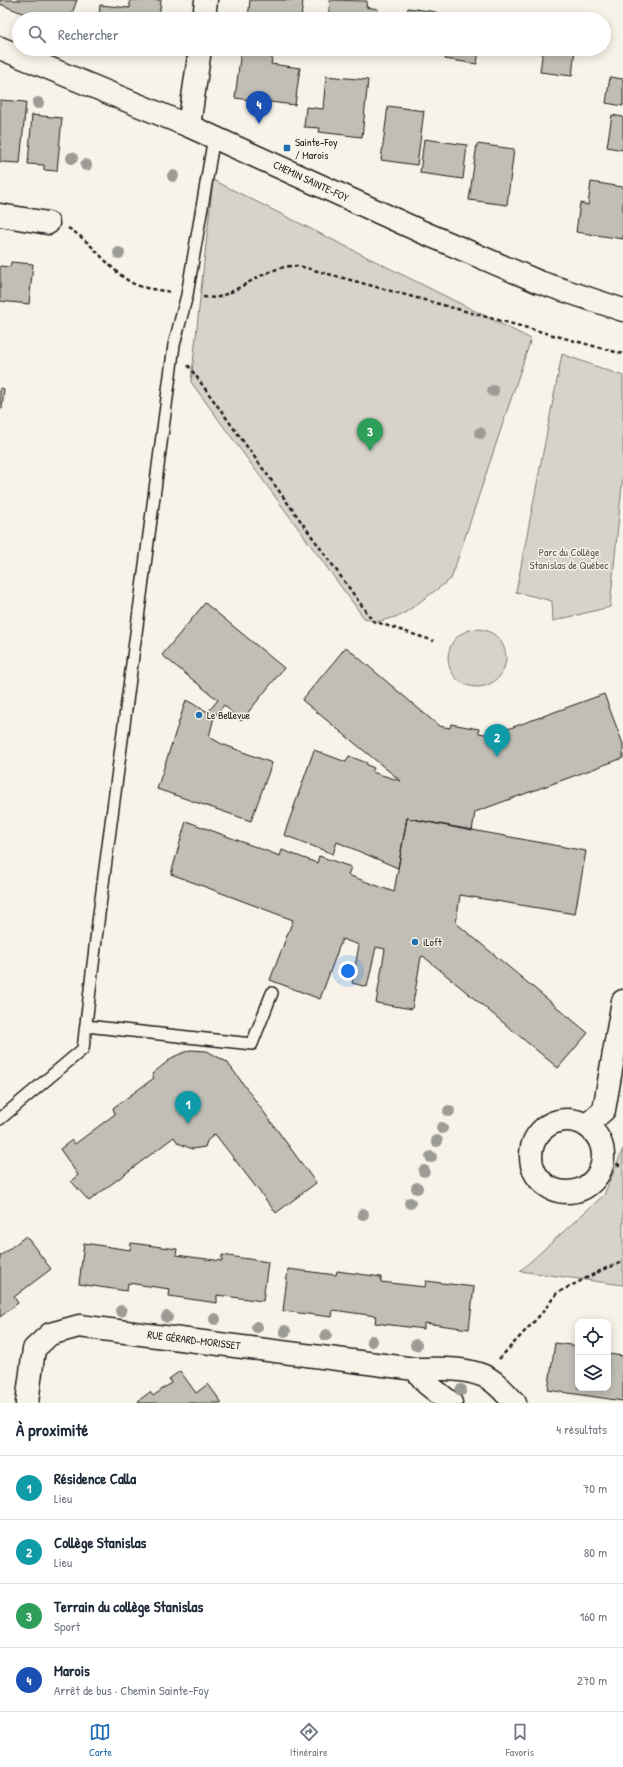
<!DOCTYPE html>
<html lang="fr">
<head>
<meta charset="utf-8">
<style>
	body { margin:0; font-family:"Patrick Hand",sans-serif; background:#f2f2f3; color:#1f2937 }
	.controls { position:absolute; right:12px; bottom:12px; display:grid; overflow:hidden; border-radius:8px; box-shadow:0 2px 10px #0003 }
	.controls button { width:36px; height:36px; display:grid; place-items:center; padding:0; border:0; border-bottom:1px solid #e0e1e3; background:#fff; color:#1f2937; font:20px sans-serif }
	.you { position:absolute; left:348px; top:971px; width:14px; height:14px; margin:-10px; border:3px solid #fff; border-radius:50%; background:#1a73e8; box-shadow:0 0 0 6px #1a73e833 }
	.badge { display:grid; place-items:center; width:26px; height:26px; border-radius:50%; background:#1f6fb2; color:#fff; font-size:13px; font-weight:700 }
	.pin { position:absolute; translate:-50% -33px; filter:drop-shadow(0 1px 2px #0008) }
	.pin::after { content:''; position:absolute; top:21px; width:14px; height:12px; background:inherit; clip-path:polygon(0 0,100% 0,50% 100%) }
	.list { margin:0; padding:0; list-style:none }
	h2 { display:flex; justify-content:space-between; align-items:center; height:52px; margin:0; padding:0 16px; font-size:17px }
	h2 small { font-size:13px; font-weight:400; color:#747a83 }
	.list li { display:grid; grid-template-columns:26px 1fr auto; gap:12px; align-items:center; box-sizing:border-box; height:64px; padding:0 16px; border-top:1px solid #e0e1e3 }
	.list b { display:block; font-size:15px; white-space:nowrap }
	.list p { margin:0; font-size:13px; white-space:nowrap; color:#747a83 }
	.list em { font-size:13px; font-style:normal; color:#747a83 }
	.icon { flex:none; width:22px; height:22px; fill:none; stroke:currentColor; stroke-width:2; stroke-linecap:round; stroke-linejoin:round }
	.map { position:relative; flex:none; width:623px; height:1403px; overflow:hidden }
	.search { position:absolute; background:#fff; box-shadow:0 2px 10px #0003; left:12px; right:12px; top:12px; height:44px; display:flex; align-items:center; gap:10px; box-sizing:border-box; padding:0 14px; border-radius:22px; color:#747a83; font-size:15px }
	.sheet { height:308px; background:#fff }
	nav { display:flex; justify-content:space-around; align-items:center; box-sizing:border-box; height:56px; border-top:1px solid #e0e1e3; background:#fff; font-size:11px; color:#747a83 }
	nav a { display:grid; justify-items:center; gap:2px }
	nav .on { color:#1f6fb2 }
	.map>svg:first-child { display:block }
	.green { fill:#d7d3cb; stroke:#7a7874 }
	.building { fill:#c0beb5; stroke:#1c1c1c }
	.lines { fill:none; stroke-linecap:round; stroke-linejoin:round }
	.service-casing { stroke:#1c1c1c; stroke-width:14 }
	.minor-casing { stroke:#1c1c1c; stroke-width:25 }
	.secondary-casing { stroke:#1c1c1c; stroke-width:25 }
	.path { stroke:#1c1c1c; stroke-width:2.5; stroke-dasharray:4 3; stroke-linecap:butt }
	.service { stroke:#f7f3e8; stroke-width:11 }
	.minor { stroke:#f7f3e8; stroke-width:22 }
	.secondary { stroke:#f7f3e8; stroke-width:22 }
	.tree { fill:#9d9b95 }
	.poi-dot { fill:#1f6fb2; stroke:#f7f3e8; stroke-width:1.5 }
	.labels { text-anchor:middle; stroke-width:3; stroke-linejoin:round; paint-order:stroke }
	.poi-label { font-size:11px; fill:#1c1c1c; stroke:#f7f3e8; text-anchor:start }
	.street-label { font-size:11px; fill:#1c1c1c; stroke:#f7f3e8 }
	.park-label { font-size:11px; fill:#545351; stroke:#f7f3e8 }
</style>
</head>
<body>
<div class="map">
<svg width="623" height="1403" viewBox="0 0 623 1403">
	<rect width="100%" height="100%" fill="#f7f3e8"/>
	<filter id="ink" filterUnits="userSpaceOnUse"><feTurbulence type="fractalNoise" baseFrequency=".025" numOctaves="2"/><feDisplacementMap in="SourceGraphic" scale="8" xChannelSelector="R" yChannelSelector="G"/><feConvolveMatrix kernelMatrix="1 2 1 2 8 2 1 2 1" color-interpolation-filters="sRGB"/></filter>
	<g filter="url(#ink)">
		<path class="green" d="M213,180l318,159 -80,240 -49,36 -25,7 -13,-4 -173,-236z
			M562,354l61,22v99l-13,132 -57,14 -1,-20 -36,-9z
			M448 658a29 29 0 1 1 58 0a29 29 0 1 1-58 0Z
			M623,1149v136l-103,-14 84,-76z"/>
		<path class="building" d="M0,0h77l-7,19h-33l-37,-15z
			M130,0h31l-2,19h-60l1,-14 30,3z
			M250,0h53l-2,19h-53z
			M330,0l37,1 -1,6 12,2 -1,10h-49z
			M408,8l28,4 -1,7h-29z
			M452,14l31,4v1h-32z
			M447,49h32l-2,15 -32,-5z
			M513,49h16v2z
			M543,49h32l-3,27 -32,-4z
			M241,50l32,4 -2,10 29,4 -5,37 -60,-7z
			M326,76l42,4 -6,57 -43,-5 1,-4 -16,-1 2,-20 17,2z
			M610,77l13,2v27l-17,-3z
			M0,100l26,2 -6,61 -20,-1z
			M388,106l36,5 -7,54 -36,-5z
			M32,115l30,3 -5,53 -13,-1v-5l-16,-1z
			M612,115l11,2v33l-16,-3z
			M424,139l43,6 -4,34 -43,-6z
			M477,144l37,5 -7,56 -38,-5z
			M591,182l32,5v52l-47,-7 4,-29 8,2z
			M11,262l22,2 -4,40 -29,-3v-35l10,1z
			M0,388l4,1 -2,20 -2,-1z
			M205,603l79,65 -43,53 -17,-16 -10,12 -5,20 13,7 50,19 -21,58 -94,-32 29,-89 22,12 10,-12 -56,-45z
			M346,647l93,79 11,2 1,-4 28,5v4l12,2 113,-41 19,50v14l-148,54 -3,19 -65,-13 -9,50 -61,-26 -4,12 -49,-19 30,-85 32,12 3,-6 18,7v2l7,3 -2,4 29,9 -99,-81z
			M407,818l179,33 -11,63 -115,-19 -4,28 132,110 -30,35 -135,-112 -2,1 -9,52 -36,-6 9,-54 -9,-2 -9,40 -15,-4 7,-38 -17,-6 -22,60 -50,-19 23,-60 -122,-46 15,-53 94,35 2,-6 35,13 2,-7 32,11 -3,8 46,17z
			M190,1050l17,1 20,11 89,121 -40,30 -61,-79 -8,7 -2,6 -13,2 -14,-6 -4,-6 -85,64 -18,-20 7,-6 -18,-26 12,-9 3,4 40,-30 -2,-6 41,-30 -2,-4 21,-17z
			M26,1236l25,33 -37,28 4,6 -18,14v-61z
			M84,1243l46,7 1,-7 46,6 -1,6 46,6v-6l46,7 -5,39 -46,-6v8l-48,-7 1,-7 -42,-6 -1,8 -48,-7z
			M288,1269l48,6 1,-4 44,6v5l44,5 1,-6 48,6 -5,42 -45,-6v6l-49,-6 1,-7 -43,-6 -1,7 -49,-6z
			M555,1343l23,3v42h30v-34l15,2v45l-75,-11z
			M180,1371l16,22 12,-9 14,19h-82l-2,-2 12,-9 3,4 18,-13 -2,-4z"/>
		<g class="lines">
			<defs>
				<path id="service" d="M86,1026l166,18 20,-51
					M0,1119l83,-70 16,-135 75,-569 13,-50 27,-158"/>
				<path id="minor" d="M204,19l2,-19
					M189,126l11,-77
					M0,215l48,8
					M531 1156a36 36 0 1 1 72 0a36 36 0 1 1-72 0Z
					M587,1125l17,-15 19,-109
					M415,1369l12,15 24,19
					M27,1403l7,-54 16,-15 29,-8 336,43c22,0 48,-2 69,7 12,5 22,18 31,27"/>
				<path id="secondary" d="M0,48l189,78 231,105 119,51 84,28"/>
			</defs>
			<use href="#service" class="service-casing"/>
			<use href="#minor" class="minor-casing"/>
			<use href="#secondary" class="secondary-casing"/>
			<path class="path" d="M68,228c25,14 40,41 64,55 12,6 27,7 40,9
				M203,297l13,1 5,-2c25,-9 50,-32 78,-30l324,88
				M188,365l185,256 61,20
				M604,1157l19,10
				M499,1359l43,-46 15,-20 47,-24 19,-7"/>
			<use href="#service" class="service"/>
			<use href="#minor" class="minor"/>
			<use href="#secondary" class="secondary"/>
		</g>
		<g class="tree">
			<circle cx="38" cy="103" r="6"/>
			<circle cx="72" cy="158" r="6"/>
			<circle cx="86" cy="165" r="6"/>
			<circle cx="173" cy="176" r="6"/>
			<circle cx="119" cy="253" r="6"/>
			<circle cx="493" cy="391" r="6"/>
			<circle cx="480" cy="433" r="6"/>
			<circle cx="449" cy="1111" r="6"/>
			<circle cx="442" cy="1128" r="6"/>
			<circle cx="437" cy="1141" r="6"/>
			<circle cx="431" cy="1157" r="6"/>
			<circle cx="424" cy="1171" r="6"/>
			<circle cx="417" cy="1188" r="6"/>
			<circle cx="410" cy="1203" r="6"/>
			<circle cx="363" cy="1214" r="6"/>
			<circle cx="121" cy="1311" r="6"/>
			<circle cx="167" cy="1317" r="6"/>
			<circle cx="215" cy="1319" r="6"/>
			<circle cx="257" cy="1327" r="6"/>
			<circle cx="285" cy="1331" r="6"/>
			<circle cx="326" cy="1335" r="6"/>
			<circle cx="372" cy="1341" r="6"/>
			<circle cx="416" cy="1345" r="6"/>
			<circle cx="461" cy="1390" r="6"/>
		</g>
	</g>
	<g class="poi-dot">
		<rect x="283" y="144" width="8" height="8" rx="2"/>
		<circle cx="199" cy="715" r="4"/>
		<circle cx="415" cy="942" r="4"/>
	</g>
	<g class="labels">
		<g class="poi-label">
			<text x="295" y="146">Sainte-Foy<tspan x="295" dy="13">/ Marois</tspan></text>
			<text x="207" y="719">Le Bellevue</text>
			<text x="423" y="946">iLoft</text>
		</g>
		<g class="street-label">
			<text transform="translate(311 181) rotate(25)" y="4">CHEMIN SAINTE-FOY</text>
			<text transform="translate(194 1340) rotate(7)" y="4">RUE GÉRARD-MORISSET</text>
		</g>
		<g class="park-label">
			<text x="569" y="556">Parc du Collège<tspan x="569" dy="13">Stanislas de Québec</tspan></text>
		</g>
	</g>
</svg>
<div class="controls">
<button><svg class="icon" aria-label="locate" viewBox="0 0 24 24"><circle cx="12" cy="12" r="6"/><path d="M12 2v4M12 18v4M2 12h4M18 12h4"/></svg></button>
<button><svg class="icon" aria-label="layers" viewBox="0 0 24 24"><path d="M12 4l9 5-9 5-9-5zM3 14l9 5 9-5"/></svg></button>
</div>
<div class="you"></div>
<div class="pin badge" style="left:188px;top:1124px;background:#0f9aa8">1</div>
<div class="pin badge" style="left:497px;top:757px;background:#0f9aa8">2</div>
<div class="pin badge" style="left:370px;top:451px;background:#2e9e5b">3</div>
<div class="pin badge" style="left:259px;top:124px;background:#1a4fb4">4</div>
<div class="search"><svg class="icon" aria-label="search" viewBox="0 0 24 24"><circle cx="10" cy="10" r="6"/><path d="M15 15l6 6"/></svg>Rechercher</div>
</div>
<section class="sheet">
<h2>À proximité<small>4 résultats</small></h2>
<ul class="list">
<li><span class="badge" style="background:#0f9aa8">1</span><div><b>Résidence Calla</b><p>Lieu</p></div><em>70 m</em></li>
<li><span class="badge" style="background:#0f9aa8">2</span><div><b>Collège Stanislas</b><p>Lieu</p></div><em>80 m</em></li>
<li><span class="badge" style="background:#2e9e5b">3</span><div><b>Terrain du collège Stanislas</b><p>Sport</p></div><em>160 m</em></li>
<li><span class="badge" style="background:#1a4fb4">4</span><div><b>Marois</b><p>Arrêt de bus · Chemin Sainte-Foy</p></div><em>270 m</em></li>
</ul>
</section>
<nav>
<a class="on"><svg class="icon" aria-label="map" viewBox="0 0 24 24"><path d="M3 6l6-2 6 2 6-2v14l-6 2-6-2-6 2zM9 4v14M15 6v14"/></svg>Carte</a>
<a><svg class="icon" aria-label="directions" viewBox="0 0 24 24"><path d="M12 3l9 9-9 9-9-9zM9 14v-3h6M13 9l2 2-2 2"/></svg>Itinéraire</a>
<a><svg class="icon" aria-label="saved" viewBox="0 0 24 24"><path d="M7 4h10v16l-5-4-5 4z"/></svg>Favoris</a>
</nav>
</body>
</html>
